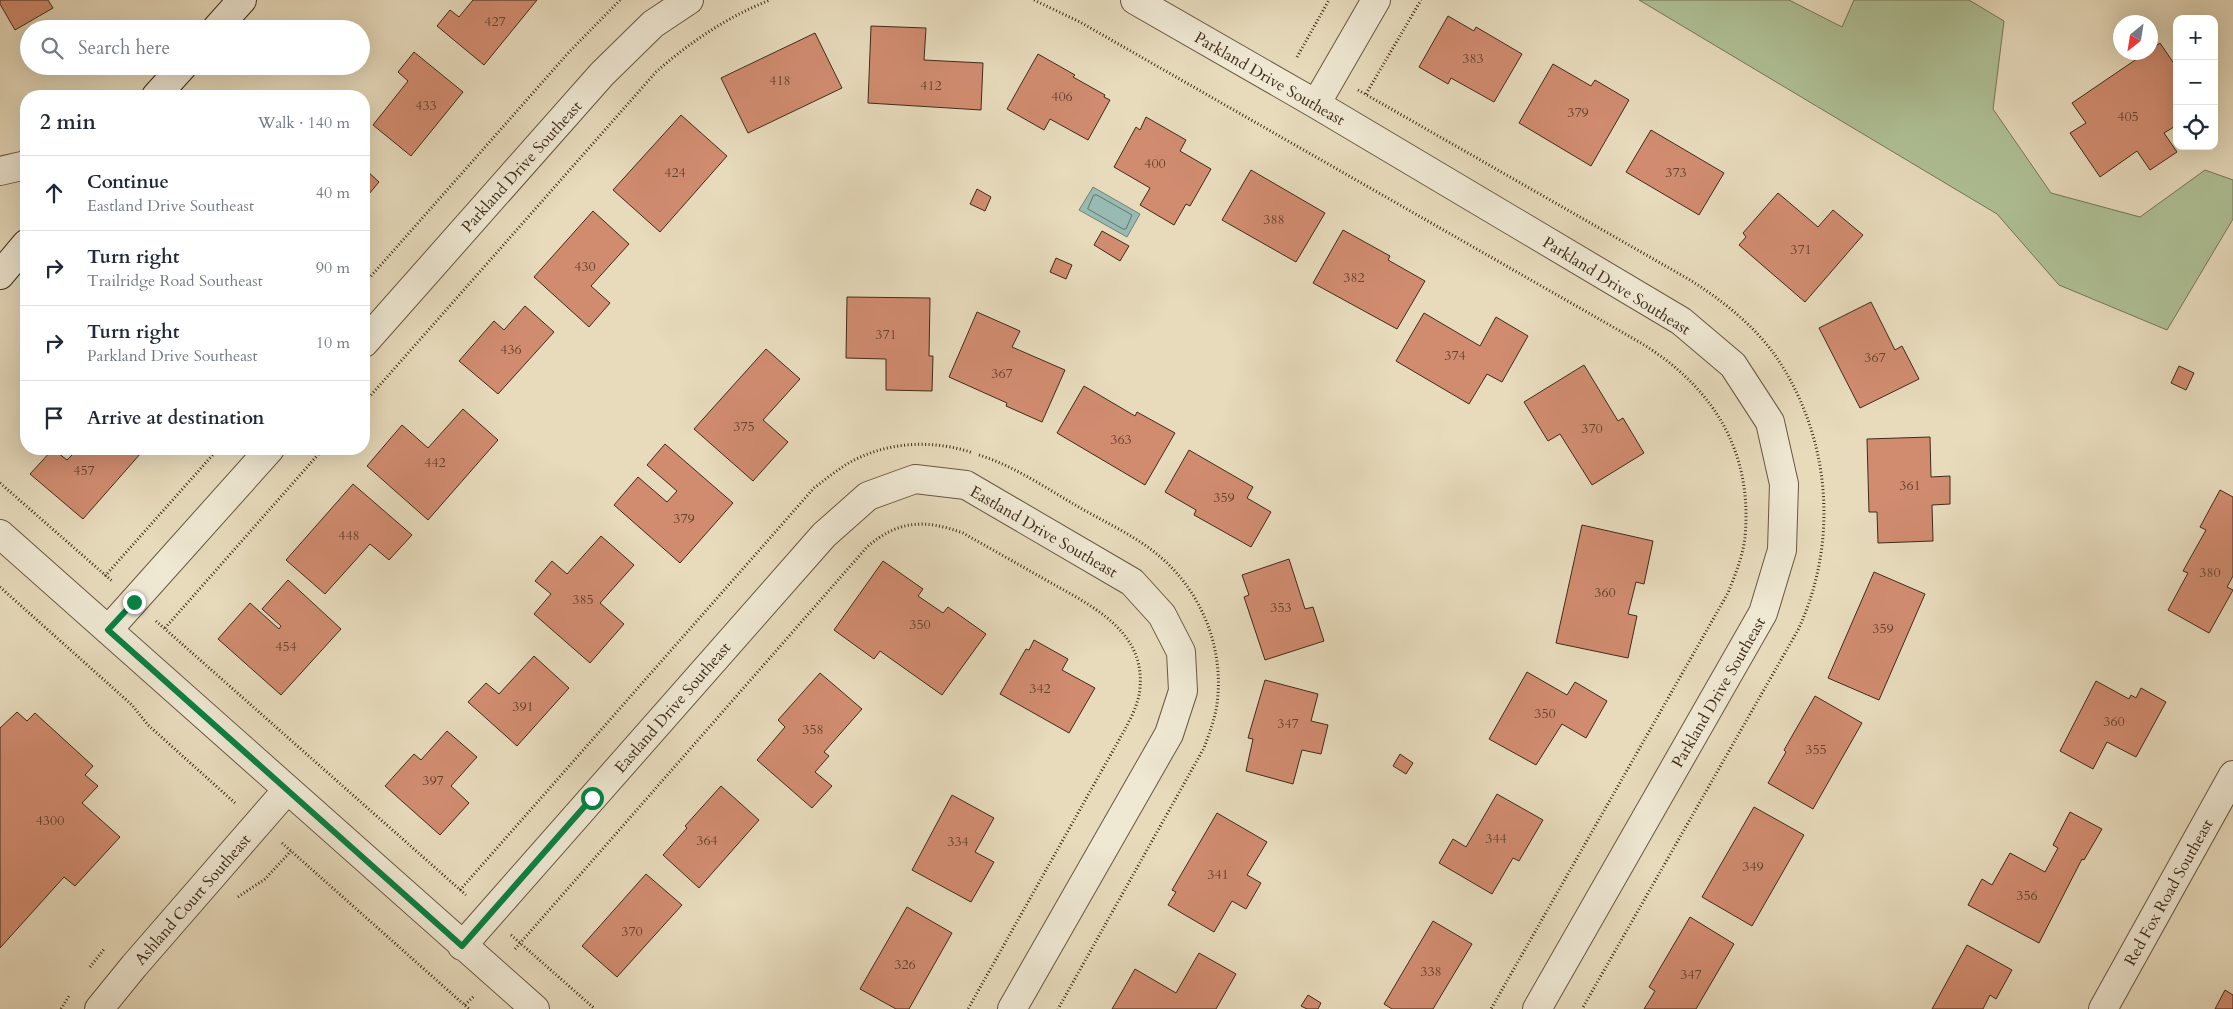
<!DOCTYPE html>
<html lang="en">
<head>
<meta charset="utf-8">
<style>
	body { margin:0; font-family:Cardo,serif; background:#f6f6f7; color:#1f2937 }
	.controls { position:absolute; right:15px; top:15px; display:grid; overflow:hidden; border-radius:10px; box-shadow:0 5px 20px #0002 }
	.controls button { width:45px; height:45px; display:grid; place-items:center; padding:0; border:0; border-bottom:1px solid #e0e1e3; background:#fff; color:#1f2937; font:25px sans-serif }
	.compass { position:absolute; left:2113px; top:15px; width:45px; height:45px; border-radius:50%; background:#fff; box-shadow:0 5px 20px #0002; rotate:210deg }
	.stop { position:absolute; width:15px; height:15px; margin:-11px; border:4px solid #0b8043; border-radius:50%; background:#fff }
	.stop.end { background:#0b8043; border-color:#fff; box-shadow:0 1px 5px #0008 }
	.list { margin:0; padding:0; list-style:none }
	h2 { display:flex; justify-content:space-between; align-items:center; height:65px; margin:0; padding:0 20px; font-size:21px }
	h2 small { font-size:16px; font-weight:400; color:#747a83 }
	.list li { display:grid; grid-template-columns:32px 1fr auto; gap:15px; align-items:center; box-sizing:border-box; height:75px; padding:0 20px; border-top:1px solid #e0e1e3 }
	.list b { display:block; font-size:19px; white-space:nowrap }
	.list p { margin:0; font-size:16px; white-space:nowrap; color:#747a83 }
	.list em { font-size:16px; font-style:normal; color:#747a83 }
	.icon { flex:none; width:28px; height:28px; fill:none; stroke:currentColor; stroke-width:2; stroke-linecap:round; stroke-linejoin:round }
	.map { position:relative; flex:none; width:2233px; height:1009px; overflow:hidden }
	.search { position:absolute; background:#fff; box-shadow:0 5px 20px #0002; left:20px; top:20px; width:350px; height:55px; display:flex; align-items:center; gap:12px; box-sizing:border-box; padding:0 18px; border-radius:28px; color:#747a83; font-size:19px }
	.panel { position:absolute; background:#fff; box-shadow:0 5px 20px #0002; left:20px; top:90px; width:350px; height:365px; border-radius:20px }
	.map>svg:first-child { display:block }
	.green { fill:#afc196; stroke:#777657 }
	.water { fill:#97bbb3; stroke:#748175 }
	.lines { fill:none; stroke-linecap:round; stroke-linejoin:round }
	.shore { stroke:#6b7366; stroke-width:1 }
	.building { fill:#d18c70; stroke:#3f2b18 }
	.street-casing { stroke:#695741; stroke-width:30 }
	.secondary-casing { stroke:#3f2b18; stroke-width:30 }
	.path { stroke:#3f2b18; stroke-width:3; stroke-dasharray:1 2.5; stroke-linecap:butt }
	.street { stroke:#efe8d3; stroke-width:28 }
	.secondary { stroke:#efe8d3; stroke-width:28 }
	.route { stroke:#0b8043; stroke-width:6 }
	.labels { text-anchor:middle; stroke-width:4; stroke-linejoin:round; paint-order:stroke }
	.number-label { font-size:14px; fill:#64432e }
	.street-label { font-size:16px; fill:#3f2b18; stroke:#efe8d3 }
</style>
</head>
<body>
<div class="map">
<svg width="2233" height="1009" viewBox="0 0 2233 1009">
	<rect width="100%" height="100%" fill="#e7dbbc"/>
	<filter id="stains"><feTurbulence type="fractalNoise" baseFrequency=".004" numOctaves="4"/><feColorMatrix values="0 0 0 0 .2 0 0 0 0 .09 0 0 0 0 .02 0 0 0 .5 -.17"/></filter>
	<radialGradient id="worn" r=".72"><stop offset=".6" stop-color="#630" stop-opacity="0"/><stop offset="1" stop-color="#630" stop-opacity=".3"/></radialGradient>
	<path class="green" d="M1639,0h150l53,27 12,-27h115l35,21 -11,88 58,84 89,24 65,-47 28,10v39l-66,111 -108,-45 -62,-71z"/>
	<path class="water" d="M1093,187l47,27 -13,23 -48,-27z"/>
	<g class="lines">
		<path class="shore" d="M1094,195h3l35,20 -6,14h-3l-35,-20z"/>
	</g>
	<path class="building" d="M0,0h48l5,8 -38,22 -15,-26z
		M473,0h64l-53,65 -47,-39 13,-16 9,7z
		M1448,16l26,15 2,-4 46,27 -28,48 -43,-24 -3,6 -29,-17z
		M871,26l55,2 -2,32 59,3 -2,47 -113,-7z
		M815,33l27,55 -94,45 -27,-55z
		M2160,43l17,25v31l-4,3 4,5v18l-13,8 13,19 -27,18 -13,-19 -37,26 -30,-44 16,-10 -14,-20 75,-51h3v-2z
		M414,52l49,40 -52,64 -38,-31 35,-44 -10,-9z
		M1038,54l37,21 -2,2 32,18 -1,2 6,3 -22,40 -38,-21 -6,11 -37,-21z
		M1553,64l38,22 4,-6 34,20 -38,66 -72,-43z
		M681,115l46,41 -67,76 -47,-42z
		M1146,117l40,23 -6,11 31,18 -21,37 -4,-2 -12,21 -34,-20 10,-17 -36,-21 22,-40 4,3z
		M1651,130l73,43 -25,42 -73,-43z
		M364,168l15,14 -15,18z
		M1251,170l74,43 -29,49 -74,-42z
		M977,189l14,8 -6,14 -15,-7z
		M1778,193l40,34 15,-17 30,25 -58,67 -66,-57 7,-8 -3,-4z
		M593,211l36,33 -38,42 19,17 -21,24 -55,-50z
		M1343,230l47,26 -2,4 37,21 -28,48 -84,-46z
		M1102,231l27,15 -9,15 -26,-16z
		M1056,258l16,7 -6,14 -16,-7z
		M847,297l83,1 -1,58h4l-1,35 -46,-1v-31l-40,-1z
		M1871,302l24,48 7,-4 17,33 -59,29 -41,-80z
		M525,306l29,26 -56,62 -39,-33 35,-40 10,9z
		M977,312l43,19 -8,16 53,23 -23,52 -36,-16 1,-3 -58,-26z
		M1424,313l56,33 16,-29 32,19 -26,46 -15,-8 -18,30 -73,-43z
		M766,349l34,30 -37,41 25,22 -35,39 -59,-52z
		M1584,365l34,56 5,-3 21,35 -52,32 -32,-51 -12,7 -24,-39z
		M2179,366l15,7 -8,17 -15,-7z
		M1084,386l51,30 2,-4 38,21 -30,52 -88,-52z
		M463,409l35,31 -70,80 -61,-54 35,-41 26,23z
		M1930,437l1,40 19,-1v28l-18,1 1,36 -55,2 -1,-31h-8l-2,-73z
		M665,444l68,59 -53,60 -66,-58 24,-28 29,25 10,-11 -30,-26z
		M53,449l14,11 11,-11h58l5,4 -58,66 -53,-45z
		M1189,450l64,37 -6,11 24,14 -20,35 -57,-32 2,-5 -31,-18z
		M353,484l59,51 -23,25 -19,-16 -45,50 -39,-34z
		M2220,490l13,7v79l-6,11 6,3 -24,43 -41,-23 20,-37 -5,-2 23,-41 -6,-3z
		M1582,525l71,16 -9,43 -8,-2 -8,32 9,2 -9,42 -72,-15z
		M601,536l33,29 -34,38 24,21 -34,39 -56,-49 17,-20 -16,-13 17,-20 15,13z
		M1289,559l16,50 8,-2 11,34 -59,19 -21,-63 5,-2 -7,-20z
		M883,561l40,28 -5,7 25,17 5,-6 38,27 -44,61 -62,-44 -6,8 -40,-29z
		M1874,572l51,22 -46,106 -51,-22z
		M288,580l53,49 -60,66 -63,-56 32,-36 29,26 2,-3 -19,-17z
		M1034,640l34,19 -6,11 33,18 -26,45 -69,-39 26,-45 3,1z
		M534,656l35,32 -52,58 -49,-44 18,-19 13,11z
		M1527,672l40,23 8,-13 32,19 -21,37 -24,-14 -26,41 -47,-26z
		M820,673l42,36 -38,43 5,4 -14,16 17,14 -20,22 -55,-48 28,-33 -7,-7z
		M1265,680l53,14 -7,27 17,4 -7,29 -19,-4 -9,34 -47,-13 7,-32 -5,-1z
		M2096,681l33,18 2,-4 5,3 5,-10 25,14 -30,55 -29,-15 -14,27 -33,-18z
		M1815,696l47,27 -49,86 -45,-26 18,-31 -2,-2z
		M17,712l10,9 8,-8 58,53 -8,9 13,11 -16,17 38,34 -45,49 -11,-9 -64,71v-220z
		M447,731l30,26 -26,29 18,17 -29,32 -55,-49 29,-32 7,6z
		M1400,754l13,9 -7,11 -13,-8z
		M721,786l38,34 -60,68 -36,-33 24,-27 -2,-2z
		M1497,794l46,26 -24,41 -6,-3 -21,36 -53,-31 14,-24 13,8z
		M952,795l42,23 -19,34 19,10 -23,40 -59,-32z
		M1754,807l50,28 -52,91 -50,-29z
		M2070,812l32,17 -18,31 -2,-1 -43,84 -71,-38 14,-26 10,6 18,-32 35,19 13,-24 -5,-3z
		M1217,813l50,29 -20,33 14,8 -15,26 -14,-8 -18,31 -46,-27 8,-13 -4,-2z
		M646,874l36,31 -65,72 -35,-31z
		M907,907l45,26 -43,76h-13l-36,-20z
		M1690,917l44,27 -38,65h-52l11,-18 -6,-4z
		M1433,921l39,23 -39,65h-41l-8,-5z
		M1967,945l45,25 -16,29 -6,-4 -7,14h-51z
		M1199,953l37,21 -20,35h-104l23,-40 41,24z
		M2225,990l8,5v14h-18z
		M1308,995l13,8 -3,6h-11l-6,-3z"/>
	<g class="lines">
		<defs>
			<path id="street" d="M1135,0l181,104 365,217 52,44 37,57 14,62 -2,66 -19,63 -226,396
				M1316,104l60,-104
				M0,171l26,-6
				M364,343l238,-269 51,-50 36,-24
				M0,534l535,475
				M108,630l162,-181
				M462,946l362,-411 44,-39 47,-17 51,6 166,97 30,33 19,37 2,39 -14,43 -157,275
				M99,1009l35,-43 153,-176
				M2103,1009l130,-234"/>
			<path id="secondary" d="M216,29l26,-29
				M156,96l27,-30
				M0,275l26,-31"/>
		</defs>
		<use href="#street" class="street-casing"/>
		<use href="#secondary" class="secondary-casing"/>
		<path class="path" d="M1034,0l46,22 561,321c72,44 112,108 104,194 -2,19 -10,38 -17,56l-237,416
			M1297,57l32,-57
			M1358,90l332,190c32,20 65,46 87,78 54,81 62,184 21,272l-216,379
			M1366,94l55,-94
			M364,284l206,-233 50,-51
			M364,403l292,-331c34,-30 71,-55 114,-72
			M979,455c35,11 67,33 98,51 24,14 50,26 72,42 49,35 76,96 68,156 -2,15 -8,30 -13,44l-146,261
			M0,483l112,98
			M105,576l113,-127
			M0,587l132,118 16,20 87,78
			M156,621l310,274
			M165,628l158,-179
			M282,843l187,166
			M460,890l354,-402c16,-12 31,-25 49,-32 34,-15 76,-15 110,-3
			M238,897l27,-18 26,-28
			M511,935l84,74
			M515,949l352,-402c31,-27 58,-28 96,-14 30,17 60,34 90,51 41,23 92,48 87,104 -1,15 -9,30 -16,43l-156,278
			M90,967l15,-19
			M465,1005l9,-9
			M61,1009l8,-13"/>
		<use href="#street" class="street"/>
		<use href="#secondary" class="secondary"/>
	</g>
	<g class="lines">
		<path class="route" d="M134,602l-26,28 354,316 130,-148"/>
	</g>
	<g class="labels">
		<g class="number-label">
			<text x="495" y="26">427</text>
			<text x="1473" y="63">383</text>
			<text x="780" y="85">418</text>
			<text x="931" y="90">412</text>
			<text x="1062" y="101">406</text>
			<text x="426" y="110">433</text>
			<text x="1578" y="117">379</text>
			<text x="2128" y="121">405</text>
			<text x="1155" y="168">400</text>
			<text x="675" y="177">424</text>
			<text x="1676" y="177">373</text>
			<text x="1274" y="224">388</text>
			<text x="1801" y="254">371</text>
			<text x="585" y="271">430</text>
			<text x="1354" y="282">382</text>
			<text x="886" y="339">371</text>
			<text x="511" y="354">436</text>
			<text x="1455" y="360">374</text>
			<text x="1875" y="362">367</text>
			<text x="1002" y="378">367</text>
			<text x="744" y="431">375</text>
			<text x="1592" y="433">370</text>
			<text x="1121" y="444">363</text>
			<text x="435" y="467">442</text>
			<text x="84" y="475">457</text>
			<text x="1910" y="490">361</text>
			<text x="1224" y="502">359</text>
			<text x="684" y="523">379</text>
			<text x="349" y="540">448</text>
			<text x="2210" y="577">380</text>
			<text x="1605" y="597">360</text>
			<text x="583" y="604">385</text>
			<text x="1281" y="612">353</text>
			<text x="920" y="629">350</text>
			<text x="1883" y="633">359</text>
			<text x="286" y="651">454</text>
			<text x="1040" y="693">342</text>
			<text x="523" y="711">391</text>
			<text x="1545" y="718">350</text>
			<text x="2114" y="726">360</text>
			<text x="1288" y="728">347</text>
			<text x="813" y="734">358</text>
			<text x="1816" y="754">355</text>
			<text x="433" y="785">397</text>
			<text x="50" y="825">4300</text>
			<text x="1496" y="843">344</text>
			<text x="707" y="845">364</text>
			<text x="958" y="846">334</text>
			<text x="1753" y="871">349</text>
			<text x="1218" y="879">341</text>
			<text x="2027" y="900">356</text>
			<text x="632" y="936">370</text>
			<text x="905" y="969">326</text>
			<text x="1431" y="976">338</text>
			<text x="1691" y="979">347</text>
		</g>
		<g class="street-label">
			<text transform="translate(1270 78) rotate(30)" y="6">Parkland Drive Southeast</text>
			<text transform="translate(521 166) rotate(-48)" y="6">Parkland Drive Southeast</text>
			<text transform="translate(1617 285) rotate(32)" y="6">Parkland Drive Southeast</text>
			<text transform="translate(1044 531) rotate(30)" y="6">Eastland Drive Southeast</text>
			<text transform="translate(1718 692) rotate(-60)" y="6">Parkland Drive Southeast</text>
			<text transform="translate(672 707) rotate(-49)" y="6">Eastland Drive Southeast</text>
			<text transform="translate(2168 892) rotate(-61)" y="6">Red Fox Road Southeast</text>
			<text transform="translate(192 899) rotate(-49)" y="6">Ashland Court Southeast</text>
		</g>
	</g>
	<rect width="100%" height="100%" filter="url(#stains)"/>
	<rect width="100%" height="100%" fill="url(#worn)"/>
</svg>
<div class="controls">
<button>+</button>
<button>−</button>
<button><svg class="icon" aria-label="locate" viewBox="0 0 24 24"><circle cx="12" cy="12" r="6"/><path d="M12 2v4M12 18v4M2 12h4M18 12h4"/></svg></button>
</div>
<svg class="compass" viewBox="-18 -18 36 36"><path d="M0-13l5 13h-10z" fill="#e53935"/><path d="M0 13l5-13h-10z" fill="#747a83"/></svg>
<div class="stop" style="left:592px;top:798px"></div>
<div class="stop end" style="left:134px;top:602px"></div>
<div class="search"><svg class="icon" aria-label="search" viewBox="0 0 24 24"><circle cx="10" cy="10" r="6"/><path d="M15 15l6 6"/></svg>Search here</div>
<section class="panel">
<h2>2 min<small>Walk · 140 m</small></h2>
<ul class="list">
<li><svg class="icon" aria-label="ahead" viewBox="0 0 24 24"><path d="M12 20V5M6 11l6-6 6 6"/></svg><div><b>Continue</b><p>Eastland Drive Southeast</p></div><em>40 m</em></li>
<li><svg class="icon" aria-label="right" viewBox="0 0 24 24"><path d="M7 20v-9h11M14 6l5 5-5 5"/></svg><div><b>Turn right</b><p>Trailridge Road Southeast</p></div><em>90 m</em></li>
<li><svg class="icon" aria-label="right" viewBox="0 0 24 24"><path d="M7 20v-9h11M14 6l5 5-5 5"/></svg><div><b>Turn right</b><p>Parkland Drive Southeast</p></div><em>10 m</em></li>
<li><svg class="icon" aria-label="arrive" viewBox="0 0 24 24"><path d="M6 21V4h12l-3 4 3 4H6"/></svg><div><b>Arrive at destination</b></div></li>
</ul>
</section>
</div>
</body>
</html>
